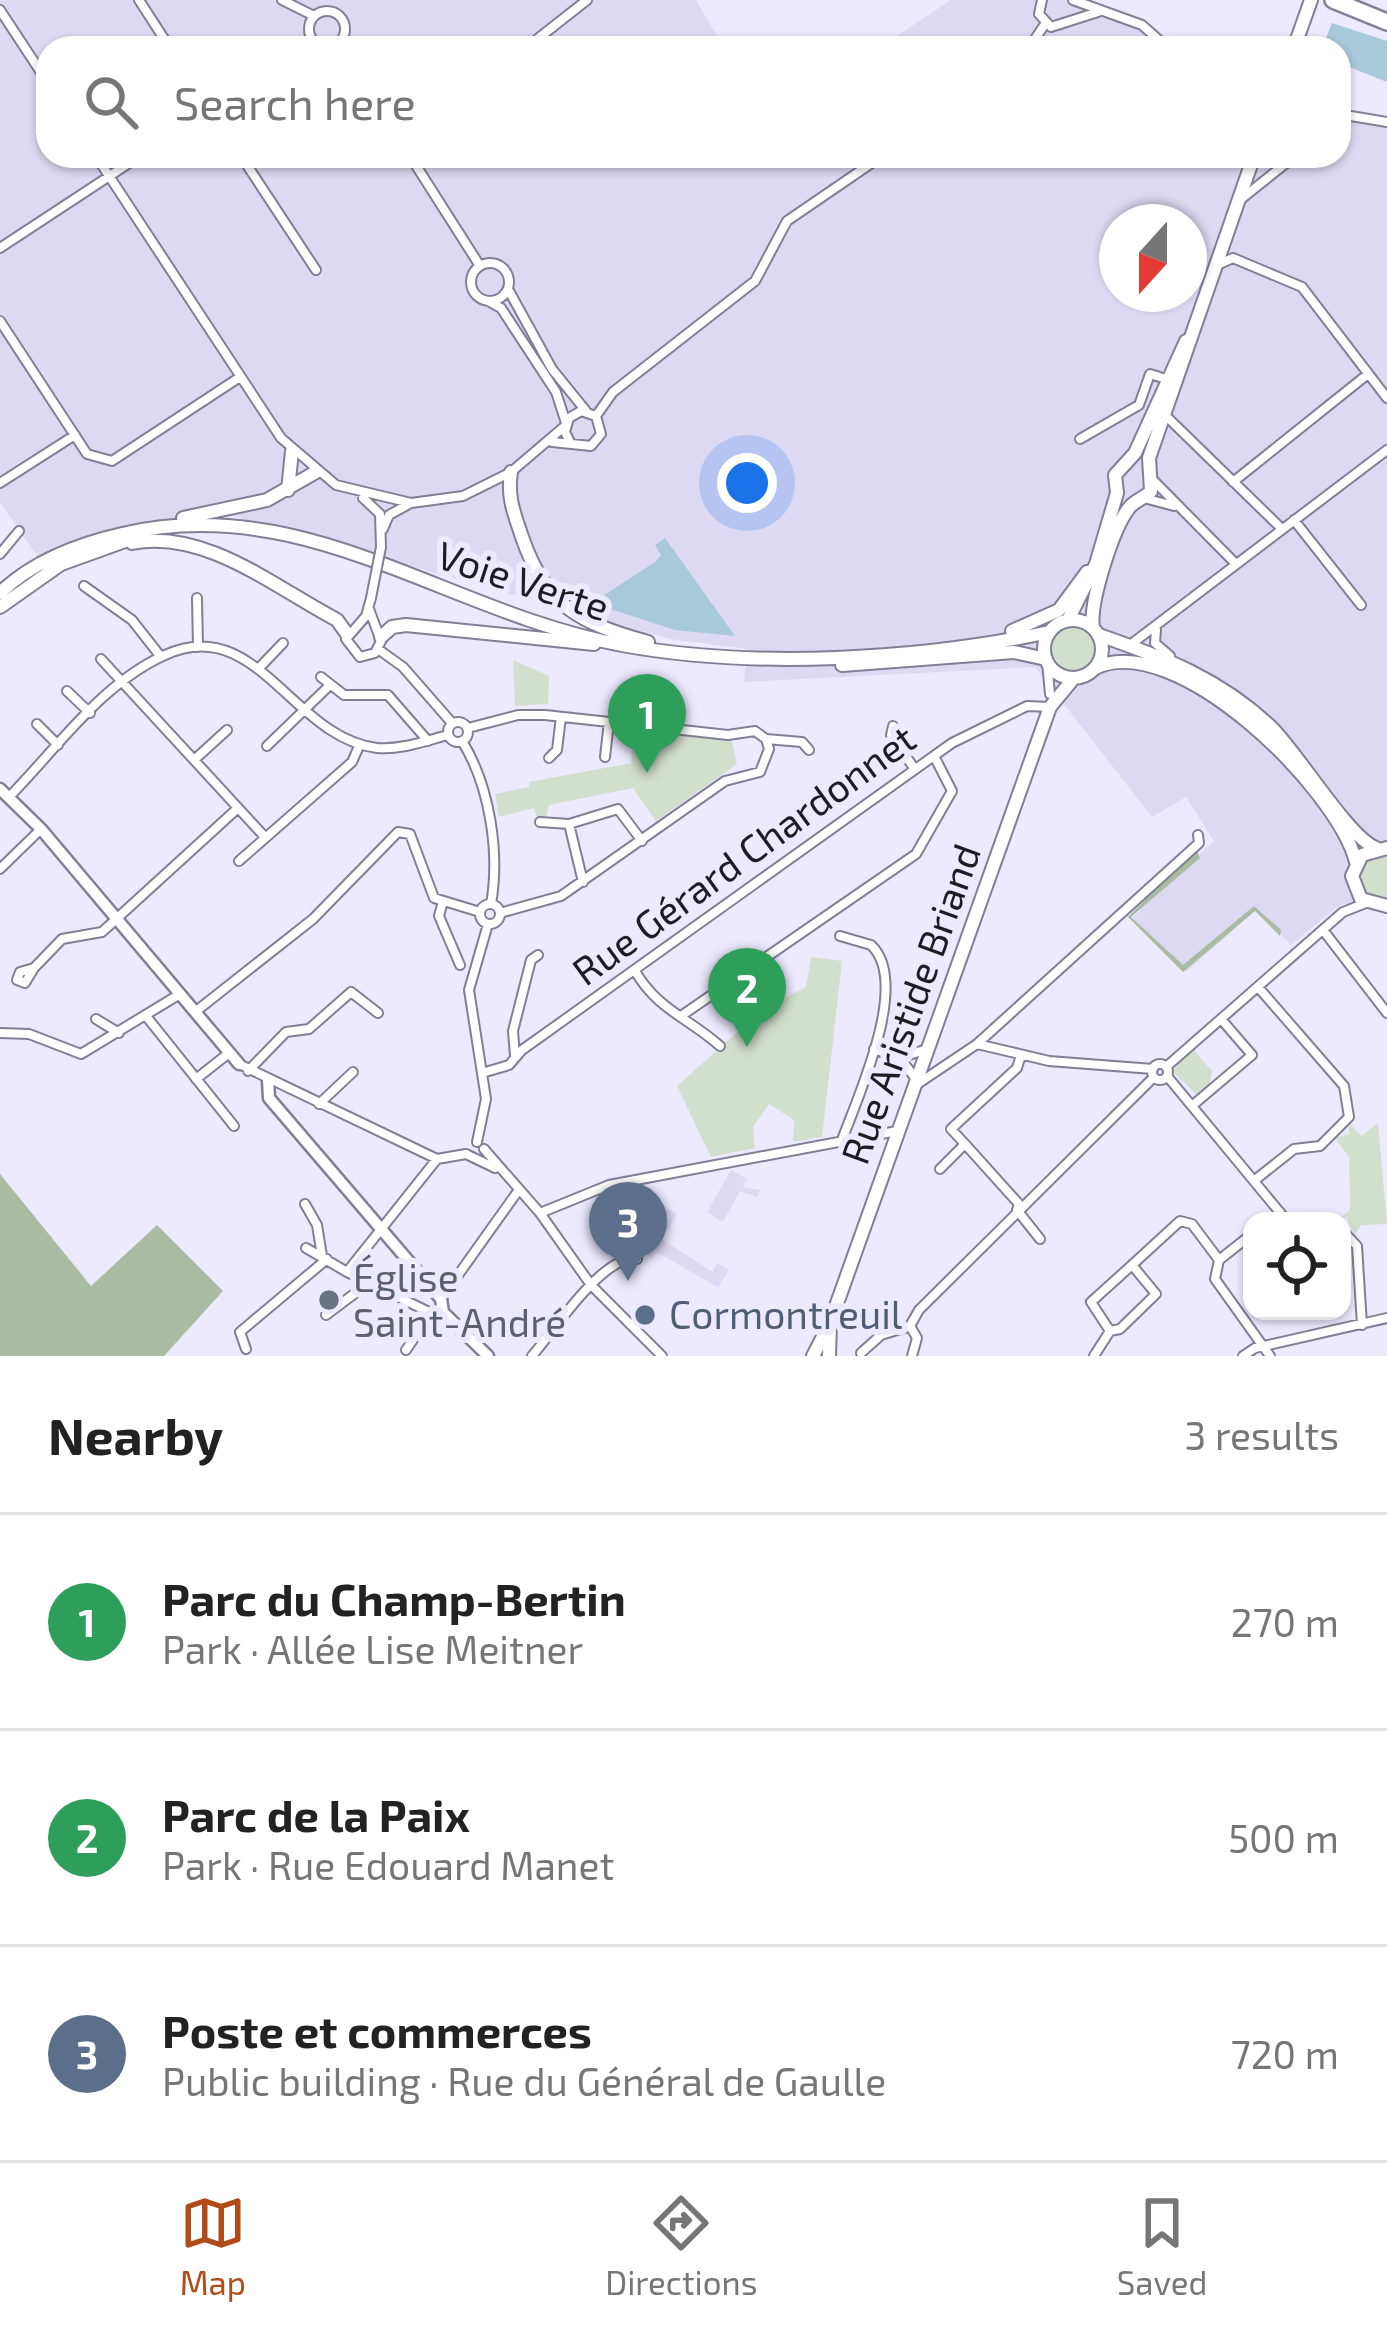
<!DOCTYPE html>
<html lang="en">
<head>
<meta charset="utf-8">
<style>
	body { margin:0; font-family:"Exo 2",sans-serif; background:#f2f2f2; color:#222 }
	.controls { position:absolute; right:36px; bottom:36px; display:grid; overflow:hidden; border-radius:24px; box-shadow:0 3px 9px #0004 }
	.controls button { width:108px; height:108px; display:grid; place-items:center; padding:0; border:0; border-bottom:3px solid #e0e0e0; background:#fff; color:#222; font:60px sans-serif }
	.compass { position:absolute; left:1099px; top:204px; width:108px; height:108px; border-radius:50%; background:#fff; box-shadow:0 3px 9px #0004; rotate:201deg }
	.you { position:absolute; left:747px; top:483px; width:42px; height:42px; margin:-30px; border:9px solid #fff; border-radius:50%; background:#1a73e8; box-shadow:0 0 0 18px #1a73e833 }
	.badge { display:grid; place-items:center; width:78px; height:78px; border-radius:50%; background:#b04c1a; color:#fff; font-size:39px; font-weight:700 }
	.pin { position:absolute; translate:-50% -99px; filter:drop-shadow(0 3px 6px #0008) }
	.pin::after { content:''; position:absolute; top:63px; width:42px; height:36px; background:inherit; clip-path:polygon(0 0,100% 0,50% 100%) }
	.list { margin:0; padding:0; list-style:none }
	h2 { display:flex; justify-content:space-between; align-items:center; height:156px; margin:0; padding:0 48px; font-size:51px }
	h2 small { font-size:39px; font-weight:400; color:#767676 }
	.list li { display:grid; grid-template-columns:78px 1fr auto; gap:36px; align-items:center; box-sizing:border-box; height:216px; padding:0 48px; border-top:3px solid #e0e0e0 }
	.list b { display:block; font-size:45px; white-space:nowrap }
	.list p { margin:0; font-size:39px; white-space:nowrap; color:#767676 }
	.list em { font-size:39px; font-style:normal; color:#767676 }
	.icon { flex:none; width:66px; height:66px; fill:none; stroke:currentColor; stroke-width:2; stroke-linecap:round; stroke-linejoin:round }
	.map { position:relative; flex:none; width:1387px; height:1356px; overflow:hidden }
	.search { position:absolute; background:#fff; box-shadow:0 3px 9px #0004; left:36px; right:36px; top:36px; height:132px; display:flex; align-items:center; gap:30px; box-sizing:border-box; padding:0 42px; border-radius:36px; color:#767676; font-size:45px }
	.sheet { height:804px; background:#fff }
	nav { display:flex; justify-content:space-around; align-items:center; box-sizing:border-box; height:168px; border-top:3px solid #e0e0e0; background:#fff; font-size:33px; color:#767676 }
	nav a { display:grid; justify-items:center; gap:6px }
	nav .on { color:#b04c1a }
	.map>svg:first-child { display:block }
	.built { fill:#ddd9f3; fill-rule:evenodd }
	.green { fill:#d3dfcd }
	.forest { fill:#a9bca1 }
	.water { fill:#a8c9da }
	.lines { fill:none; stroke-linecap:round; stroke-linejoin:round }
	.minor-casing { stroke:#827e96; stroke-width:12 }
	.tertiary-casing { stroke:#827e96; stroke-width:15 }
	.secondary-casing { stroke:#827e96; stroke-width:16 }
	.motorway-casing { stroke:#827e96; stroke-width:20 }
	.minor { stroke:#fff; stroke-width:8 }
	.tertiary { stroke:#fff; stroke-width:10 }
	.secondary { stroke:#fff; stroke-width:12 }
	.motorway { stroke:#fff; stroke-width:15 }
	.minor-bridge-casing { stroke:#827e96; stroke-width:12; stroke-linecap:butt }
	.minor-bridge { stroke:#fff; stroke-width:8 }
	.worship-dot { fill:#6b7280; stroke:#ede9ff; stroke-width:4.5 }
	.service-dot { fill:#5c6f8a; stroke:#ede9ff; stroke-width:4.5 }
	.labels { text-anchor:middle; stroke-width:12; stroke-linejoin:round; paint-order:stroke }
	.street-label { font-size:39px; fill:#1d1c25; stroke:#ede9ff }
	.worship-label { font-size:39px; fill:#5b616d; stroke:#ede9ff; text-anchor:start }
	.service-label { font-size:39px; fill:#4e5e75; stroke:#ede9ff; text-anchor:start }
</style>
</head>
<body>
<div class="map">
<svg width="1387" height="1356" viewBox="0 0 1387 1356">
	<rect width="100%" height="100%" fill="#ede9ff"/>
	<path class="built" d="M0,0h696l28,48h-676v108h1291v-42l48,8v784l-46,-2 -50,41 -35,-35 -70,62 -54,-54 82,-77 -28,-44 -34,20 -117,-150 -291,15 3,-33 -77,-10 -455,-128 -177,46 -38,-55zM1117,222h72v72h-72z
		M951,0h122l69,25 26,23h-289z
		M731,1170l16,9 -4,8 18,3 -4,7 -17,-6 -17,31 -16,-10z
		M664,1207l13,7 -9,16 -8,-4 -5,9 58,37 4,-9 12,7 -11,17 -62,-35 -4,6 -13,-7z"/>
	<path class="green" d="M1051 648a22 22 0 1 1 44 0a22 22 0 1 1-44 0Z
		M513,660l36,16 -1,28 -33,2z
		M634,731l98,10 5,23 -81,57 -23,-33 -84,17 -3,12h-9l-3,-9 -35,9 -4,-23 34,-7v-5l102,-19z
		M1387,854v46c-24,-4 -37,-21 -19,-42z
		M811,957l31,4 -20,176 -29,5 1,-22 -25,-16 -16,23 2,21 -44,9 -34,-71 86,-77 43,-22z
		M1193,1049l19,22 -2,12 -13,12 -25,-24z
		M1378,1123l9,101 -26,1 -6,10 -8,-18 -6,1 9,-8 -1,-53 -14,-19 14,-4 1,-10 11,12z"/>
	<path class="forest" d="M1196,849l4,9 -69,59 52,48 71,-59 27,24 -1,6 -25,-25 -72,61 -55,-55z
		M0,1174l91,112 66,-61 66,66 -59,65h-164z"/>
	<path class="water" d="M1332,23l55,18v41l-48,-19v-15h-17z
		M665,538l70,98 -60,-6 -83,-27 63,-41 6,-7 -6,-10z"/>
	<g class="lines">
		<defs>
			<path id="minor" d="M139,0l31,48
				M282,0l32,16
				M1042,0l-3,14 12,13 47,-15
				M1073,0l69,25 26,23
				M0,10l48,73
				M309 29a18 18 0 1 1 36 0a18 18 0 1 1-36 0Z
				M301,48l12,-8
				M526,48l61,-48
				M1029,48l16,-24
				M1339,114l48,8
				M96,156l185,282 55,47 75,18 52,-7 48,-24 54,-46
				M241,156l75,114
				M410,156l70,110
				M1240,200l55,-44
				M0,248l140,-92
				M471 282a19 19 0 1 1 38 0a19 19 0 1 1-38 0Z
				M1217,265l16,-7 69,29 85,111
				M508,289l44,80 34,42
				M488,301l13,7 55,84 10,31
				M0,321l87,133 25,7 128,-84
				M1164,414l118,115
				M596,416l17,-24 142,-111 32,-60 95,-65
				M1080,439l59,-34 11,-31 16,5
				M552,442l39,4 10,-12 -5,-18 -15,-5 -12,7 -4,14 5,10
				M1153,480l82,83
				M1233,482l135,-108
				M0,483l75,-48
				M363,498l17,16 1,33
				M1144,498l30,8
				M1294,520l67,85
				M383,529l6,-14 20,-11
				M0,554l19,-23
				M84,586l48,34 29,37
				M197,598l1,49
				M369,609l12,32 -6,12 -15,4 -14,-18 20,-23 5,-18
				M1156,630l-1,13 15,13
				M1130,645l257,-195
				M378,649l25,18 49,56
				M101,659l163,177
				M1047,662l3,32
				M260,667l23,-24
				M321,677l23,18h44l40,46
				M67,691l23,22
				M448 732a10 10 0 1 1 20 0a10 10 0 1 1-20 0Z
				M37,724l21,21
				M893,726l-2,9 23,33
				M468,728l50,-13h27l183,20 27,-4 11,8 36,3 7,8
				M462,741c28,45 38,112 29,163
				M267,746l63,-61
				M605,757l4,-35
				M549,758l8,-8 4,-33
				M194,760l33,-30
				M10,796c47,-48 92,-113 155,-141 92,-42 127,83 212,93 24,2 48,-7 71,-13
				M540,822l29,2 49,-15 24,32
				M569,824l14,58
				M239,861l113,-99 8,-18
				M0,869l41,-40
				M480 914a10 10 0 1 1 20 0a10 10 0 1 1-20 0Z
				M442,905l-3,11 21,49
				M500,913l61,-17 164,-115 35,-9 9,-23 -3,-10
				M1323,930l64,83
				M840,936l31,9c40,37 -13,151 -29,195
				M34,968l28,-29 40,-7 136,-124
				M34,968l-9,15 -8,-3 3,-8z
				M635,971c23,39 52,46 85,75
				M195,1012l118,-93 85,-87 12,2 24,64 46,14
				M146,1016l88,110
				M681,1016l235,-162 36,-63 -18,-35
				M96,1019l23,14
				M0,1033l29,1 52,20 99,-60
				M977,1044l222,-201 -1,-8
				M874,1049l26,9 16,21
				M515,1056l-2,-25 18,-71 7,-5
				M900,1058l27,-9
				M239,1064l198,95 29,-5
				M1152 1072a8 8 0 1 1 16 0a8 8 0 1 1-16 0Z
				M1166,1067l177,-155 23,-9
				M248,1071l38,-39 23,-3 42,-37 27,21
				M482,1073l27,-8 13,-15 430,-307 75,-37 23,1
				M1167,1076l120,145
				M196,1079l33,-26
				M913,1087l64,-43 72,17 104,8
				M319,1104l34,-32
				M1193,1105l59,-50 -31,-36
				M477,1142l9,-43 -17,-109 19,-66
				M965,1144l54,60 -2,6 23,29
				M484,1149l56,64 51,72 71,71
				M466,1154l29,14
				M437,1159l-90,113 84,41 12,-1
				M940,1169l25,-25 -14,-15 66,-61 4,-13
				M1255,1180l39,-31 26,-3 29,-29 -5,-31 -86,-99
				M305,1204l12,21 5,31
				M540,1213l69,-28 288,-54
				M1268,1221l12,-9
				M1321,1221h5
				M1342,1230l15,16 5,79
				M1252,1234l-33,26 -4,19 55,77
				M306,1248l41,24
				M1132,1265l24,29 -36,35 -10,2 -19,-29z
				M1132,1265l48,-44 12,3 27,36
				M441,1299l77,-108
				M326,1315l40,-30
				M910,1326l7,12 -5,18
				M246,1349l-6,-17 87,-73
				M406,1350l25,-37
				M861,1353l20,-18 29,-9 9,-16 235,-233
				M532,1356c21,-24 72,-103 105,-97
				M1094,1356l16,-25
				M1243,1356l12,-8 132,-30"/>
			<path id="tertiary" d="M0,789l41,40 198,235
				M268,1080l1,18 172,201 2,13 45,44"/>
			<path id="secondary" d="M1294,48l17,-48
				M511,472c-4,25 3,41 11,65 24,69 57,86 126,105
				M288,490l4,-39
				M183,518l84,-18 49,-28
				M132,543c72,-15 144,45 205,77l10,14
				M0,593c33,-32 78,-49 122,-59 185,-43 325,79 500,111 131,24 297,15 427,-13
				M0,607l61,-43 75,-27
				M1044 649a29 29 0 1 1 58 0a29 29 0 1 1-58 0Z
				M1068,620l28,-56 21,-71 -2,-18 20,-22 51,-112
				M1093,628c-4,-25 20,-100 36,-120 6,-8 15,-9 22,-17l-2,-33 105,-302
				M1012,631l47,-21 28,-38
				M1099,635c66,23 122,44 173,93 27,27 77,110 104,120
				M381,637l11,-10 14,-2 188,19
				M842,665l172,-13 32,7
				M1095,668c81,-39 242,120 261,194
				M1387,848l-25,7 -10,21 9,23 26,7
				M813,1356l17,-33 220,-616 24,-29
				M829,1356l1,-32"/>
			<path id="motorway" d="M1333,0l54,22"/>
		</defs>
		<use href="#minor" class="minor-casing"/>
		<use href="#tertiary" class="tertiary-casing"/>
		<use href="#secondary" class="secondary-casing"/>
		<use href="#motorway" class="motorway-casing"/>
		<use href="#minor" class="minor"/>
		<use href="#tertiary" class="tertiary"/>
		<use href="#secondary" class="secondary"/>
		<use href="#motorway" class="motorway"/>
		<defs>
			<path id="minor-bridge" d="M371,598l10,-51"/>
		</defs>
		<use href="#minor-bridge" class="minor-bridge-casing"/>
		<use href="#minor-bridge" class="minor-bridge"/>
	</g>
	<circle class="worship-dot" cx="329" cy="1300" r="12"/>
	<circle class="service-dot" cx="645" cy="1315" r="12"/>
	<g class="labels">
		<g class="street-label">
			<text transform="translate(523 581) rotate(18)" y="14">Voie Verte</text>
			<text transform="translate(744 855) rotate(-36)" y="14">Rue Gérard Chardonnet</text>
			<text transform="translate(911 1004) rotate(-70)" y="14">Rue Aristide Briand</text>
		</g>
		<g class="worship-label">
			<text x="353" y="1292">Église<tspan x="353" dy="45">Saint-André</tspan></text>
		</g>
		<g class="service-label">
			<text x="669" y="1329">Cormontreuil</text>
		</g>
	</g>
</svg>
<div class="controls">
<button><svg class="icon" aria-label="locate" viewBox="0 0 24 24"><circle cx="12" cy="12" r="6"/><path d="M12 2v4M12 18v4M2 12h4M18 12h4"/></svg></button>
</div>
<svg class="compass" viewBox="-18 -18 36 36"><path d="M0-13l5 13h-10z" fill="#e53935"/><path d="M0 13l5-13h-10z" fill="#767676"/></svg>
<div class="you"></div>
<div class="pin badge" style="left:647px;top:773px;background:#2e9e5b">1</div>
<div class="pin badge" style="left:747px;top:1047px;background:#2e9e5b">2</div>
<div class="pin badge" style="left:628px;top:1281px;background:#5c6f8a">3</div>
<div class="search"><svg class="icon" aria-label="search" viewBox="0 0 24 24"><circle cx="10" cy="10" r="6"/><path d="M15 15l6 6"/></svg>Search here</div>
</div>
<section class="sheet">
<h2>Nearby<small>3 results</small></h2>
<ul class="list">
<li><span class="badge" style="background:#2e9e5b">1</span><div><b>Parc du Champ-Bertin</b><p>Park · Allée Lise Meitner</p></div><em>270 m</em></li>
<li><span class="badge" style="background:#2e9e5b">2</span><div><b>Parc de la Paix</b><p>Park · Rue Edouard Manet</p></div><em>500 m</em></li>
<li><span class="badge" style="background:#5c6f8a">3</span><div><b>Poste et commerces</b><p>Public building · Rue du Général de Gaulle</p></div><em>720 m</em></li>
</ul>
</section>
<nav>
<a class="on"><svg class="icon" aria-label="map" viewBox="0 0 24 24"><path d="M3 6l6-2 6 2 6-2v14l-6 2-6-2-6 2zM9 4v14M15 6v14"/></svg>Map</a>
<a><svg class="icon" aria-label="directions" viewBox="0 0 24 24"><path d="M12 3l9 9-9 9-9-9zM9 14v-3h6M13 9l2 2-2 2"/></svg>Directions</a>
<a><svg class="icon" aria-label="saved" viewBox="0 0 24 24"><path d="M7 4h10v16l-5-4-5 4z"/></svg>Saved</a>
</nav>
</body>
</html>
